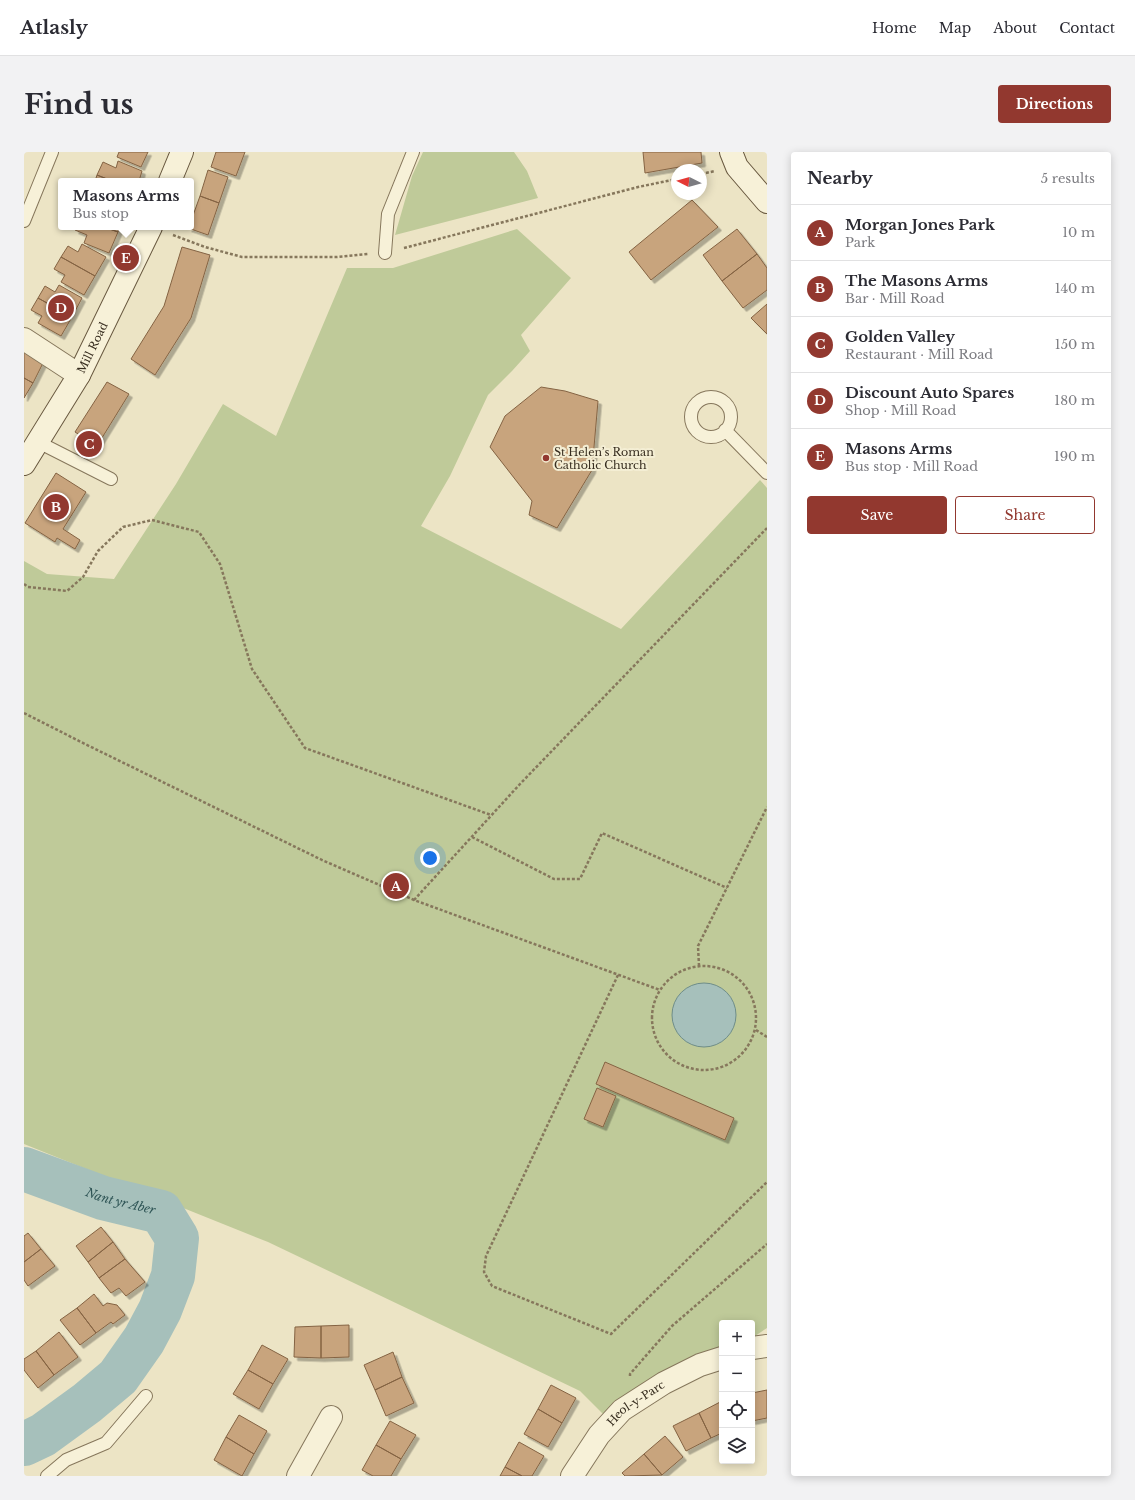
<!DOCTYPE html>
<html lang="en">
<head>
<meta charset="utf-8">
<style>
	body { margin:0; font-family:"Libre Baskerville",serif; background:#f2f2f3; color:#2b2b33 }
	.controls { position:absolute; right:12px; bottom:12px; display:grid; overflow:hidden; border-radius:4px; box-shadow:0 2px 10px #0003 }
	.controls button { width:36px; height:36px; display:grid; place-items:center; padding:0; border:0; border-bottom:1px solid #e1e1e2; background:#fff; color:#2b2b33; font:20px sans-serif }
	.compass { position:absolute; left:647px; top:12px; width:36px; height:36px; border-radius:50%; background:#fff; box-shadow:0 2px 10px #0003; rotate:276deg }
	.you { position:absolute; left:406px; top:706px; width:14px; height:14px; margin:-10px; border:3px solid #fff; border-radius:50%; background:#1a73e8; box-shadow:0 0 0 6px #1a73e833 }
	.badge { display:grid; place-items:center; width:26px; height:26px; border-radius:50%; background:#92382f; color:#fff; font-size:13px; font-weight:700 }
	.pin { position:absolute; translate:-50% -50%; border:2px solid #fff; box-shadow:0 1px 4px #0006 }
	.popup { position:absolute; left:34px; top:26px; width:136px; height:52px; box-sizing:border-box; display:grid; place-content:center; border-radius:4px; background:#fff; filter:drop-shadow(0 1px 3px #0005); font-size:13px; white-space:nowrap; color:#7c7c81 }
	.popup b { font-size:15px; color:#2b2b33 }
	.popup::after { content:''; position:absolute; left:50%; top:100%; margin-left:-8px; border:8px solid transparent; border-top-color:#fff }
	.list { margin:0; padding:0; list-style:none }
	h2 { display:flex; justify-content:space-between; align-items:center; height:52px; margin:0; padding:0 16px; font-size:17px }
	h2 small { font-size:13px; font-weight:400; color:#7c7c81 }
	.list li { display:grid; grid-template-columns:26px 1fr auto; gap:12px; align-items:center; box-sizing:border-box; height:56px; padding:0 16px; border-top:1px solid #e1e1e2 }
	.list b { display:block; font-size:15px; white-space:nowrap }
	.list p { margin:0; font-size:13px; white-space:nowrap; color:#7c7c81 }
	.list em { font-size:13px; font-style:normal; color:#7c7c81 }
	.actions { display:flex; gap:8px; padding:12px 16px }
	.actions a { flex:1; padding:9px 0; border:1px solid #92382f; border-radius:4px; text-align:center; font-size:14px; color:#92382f }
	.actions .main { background:#92382f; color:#fff }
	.icon { flex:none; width:22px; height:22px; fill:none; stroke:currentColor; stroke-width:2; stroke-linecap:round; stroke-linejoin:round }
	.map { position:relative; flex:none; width:743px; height:1324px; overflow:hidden; border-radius:4px }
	header { display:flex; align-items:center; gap:24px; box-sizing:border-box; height:56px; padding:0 20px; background:#fff; border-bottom:1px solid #e1e1e2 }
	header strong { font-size:19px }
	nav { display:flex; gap:22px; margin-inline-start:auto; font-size:14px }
	.intro { display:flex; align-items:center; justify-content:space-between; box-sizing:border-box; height:96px; padding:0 24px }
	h1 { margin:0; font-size:28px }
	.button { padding:10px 18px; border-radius:4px; background:#92382f; color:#fff; font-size:14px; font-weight:700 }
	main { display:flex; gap:24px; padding:0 24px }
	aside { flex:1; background:#fff; border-radius:4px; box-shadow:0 2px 10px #0003 }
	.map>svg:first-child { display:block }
	.green { fill:#bfca99 }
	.water { fill:#a6c0bb; stroke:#6e8d89 }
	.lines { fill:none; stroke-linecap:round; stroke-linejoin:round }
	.river { stroke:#a6c0bb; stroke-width:44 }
	.building { fill:#c8a47d; stroke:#846343; filter:url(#shadow) }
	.service-casing { stroke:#86775c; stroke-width:14 }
	.minor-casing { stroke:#86775c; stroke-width:24 }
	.secondary-casing { stroke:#68583f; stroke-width:24 }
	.path { stroke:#86775c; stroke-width:2.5; stroke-dasharray:3 2; stroke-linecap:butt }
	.service { stroke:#f7f1d8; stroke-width:12 }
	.minor { stroke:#f7f1d8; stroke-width:22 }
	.secondary { stroke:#f7f1d8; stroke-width:22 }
	.poi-dot { fill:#92382f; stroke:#f4eed4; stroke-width:1.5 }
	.labels { text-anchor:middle; stroke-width:4; stroke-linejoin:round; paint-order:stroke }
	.street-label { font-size:11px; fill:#372d1f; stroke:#f4eed4 }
	.poi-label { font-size:11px; fill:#372d1f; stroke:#f4eed4; text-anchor:start }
	.water-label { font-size:12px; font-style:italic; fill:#2f5556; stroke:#f4eed4 }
</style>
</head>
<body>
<header>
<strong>Atlasly</strong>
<nav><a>Home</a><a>Map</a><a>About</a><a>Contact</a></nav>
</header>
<div class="intro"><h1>Find us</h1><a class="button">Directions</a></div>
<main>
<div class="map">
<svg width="743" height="1324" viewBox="0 0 743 1324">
	<defs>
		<filter id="shadow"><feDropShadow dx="3.5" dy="3.5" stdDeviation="0" flood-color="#0004"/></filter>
	</defs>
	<rect width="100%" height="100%" fill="#ece4c5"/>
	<path class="green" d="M399,0h91l13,19 11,27 -143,37 17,-59z
		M493,77l54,49 -50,57 9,16 -18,20 -24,24 -38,81 -29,50 200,103 139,-149 7,8v840l-15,10v-15h-30v25l-118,67 -24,-24 -312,-149 -244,-98v-583l23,13 67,5 62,-95 47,-80 53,32 71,-168h46z"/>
	<path class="water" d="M648 863a32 32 0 1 1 64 0a32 32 0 1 1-64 0Z"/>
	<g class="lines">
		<path class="river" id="s1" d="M0,1017l79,29 58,14 16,26 -4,38 -13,34 -16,30 -26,37 -31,26 -44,32 -19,9"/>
	</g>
	<path class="building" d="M95,0h29l-7,15 -24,-10z
		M192,0h29l-9,24 -25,-9z
		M619,0h58l1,11 -57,10z
		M94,9l24,10 -3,10h-27l-15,-6 6,-13 13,6z
		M184,18l20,7 -9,26 -19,-7z
		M73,23l15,6h-17z
		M176,44l19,7 -11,32 -20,-7 3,-1v-6z
		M668,48l26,27 -67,53 -22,-28z
		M53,75h27l14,5 -9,21 -25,-10 3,-8 -12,-5z
		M80,75h16l-2,5z
		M713,77l20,25 -35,27 -19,-26z
		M58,92l24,13 -11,19 -34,-19 7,-11 10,6z
		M158,95l28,8 -19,63 -36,57 -24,-16 33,-53z
		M733,102l10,14v22l-24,18 -21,-27z
		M37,105l34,19 -11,19 -23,-13 4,-7 -11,-6z
		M35,133l23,13 -10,19 -34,-19 7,-12 10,6z
		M14,146l34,19 -11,19 -23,-13 4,-7 -11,-6z
		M743,152v30l-16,-16z
		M0,200l19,11 -10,20 -9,-5z
		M0,226l9,5 -9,15z
		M83,230l22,12 -32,52 -22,-14z
		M517,235l24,4 33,10 -6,69 -35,58 -28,-13 3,-14 -42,-54 15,-31z
		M32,321l30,19 -23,37 17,11 -5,9 -18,-11 -2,4 -30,-19z
		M581,910l129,56 -9,22 -129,-56z
		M573,936l19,8 -13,31 -19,-8z
		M77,1075l12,15 -25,20 -12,-16z
		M4,1081l13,16 -17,13v-26z
		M89,1090l12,17 -26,19 -11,-16z
		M17,1097l14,17 -27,20 -4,-6v-18z
		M101,1107l20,23 -19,14 -7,-8 -8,5 -12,-15z
		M70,1142l9,12 4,-3 10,2 8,10 -12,9 -2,-2 -15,11 -19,-25z
		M53,1156l19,25 -16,12 -20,-25z
		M325,1173v32l-28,1v-32z
		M297,1174v32l-27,-1 1,-30z
		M35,1180l19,25 -24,18 -18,-24z
		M238,1193l26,14 -15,25 -25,-14z
		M12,1199l18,24 -16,13 -14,-18v-11z
		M369,1200l9,25 -27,13 -11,-25z
		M224,1218l25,14 -14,25 -26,-15z
		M378,1225l12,26 -28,13 -11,-26z
		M527,1233l25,13 -14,25 -24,-14z
		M743,1238v28l-15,3v-28z
		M698,1249v32l-11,5 -12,-25z
		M514,1257l24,14 -14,24 -24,-13z
		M675,1261l12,25 -25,13 -13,-25z
		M215,1263l28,16 -13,23 -28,-17z
		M366,1269l26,14 -15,24 -25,-14z
		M641,1284l18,21 -21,18 -18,-21z
		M202,1285l28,17 -12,22 -28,-16z
		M495,1290l25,14 -12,20h-10l-17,-9z
		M352,1293l25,14 -10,17h-18l-11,-6z
		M620,1302l18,21 -37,1 -3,-3z
		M481,1315l17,9h-22z"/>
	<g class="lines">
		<defs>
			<path id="service" d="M0,69l28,-69
				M361,101l3,-39 25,-62
				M667 265a20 20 0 1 1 40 0a20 20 0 1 1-40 0Z
				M701,278l42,43
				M14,290l73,37
				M23,1324l19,-16 40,-17 40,-47"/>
			<g id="minor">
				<path d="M0,187l55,36"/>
				<path d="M728,1196l15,-2"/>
				<path d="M274,1324l33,-59"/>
				<path id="s2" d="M548,1324l27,-41 23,-25 42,-27 36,-18 22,-7"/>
			</g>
			<g id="secondary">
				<path d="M707,0l6,15 30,35"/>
				<path d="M146,29l12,-29"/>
				<path id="s3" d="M0,312l55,-89 72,-148"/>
			</g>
		</defs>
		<use href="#service" class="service-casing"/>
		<use href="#minor" class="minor-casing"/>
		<use href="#secondary" class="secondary-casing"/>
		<path class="path" d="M677,22l14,-3
			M149,83l32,12 37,10h95l31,-3
			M380,96l234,-61 39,-8
			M0,432l4,3 39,4 16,-14 15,-26 25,-24 29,-7 47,12 21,32 32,105 53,79 186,67
			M0,561l61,31 237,116 92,40 246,90
			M448,685l82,42h26l22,-46 125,55
			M390,748l106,-116 247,-256
			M675,814l-1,-20 69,-139
			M628 866a52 52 0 1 1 104 0a52 52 0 1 1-104 0Z
			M594,823l-132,281 -2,16 8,14 119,48 156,-152
			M732,878l11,7
			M606,1224v-2l42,-48 95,-82"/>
		<use href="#service" class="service"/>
		<use href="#minor" class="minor"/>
		<use href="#secondary" class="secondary"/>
	</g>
	<circle class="poi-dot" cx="522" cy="306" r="4"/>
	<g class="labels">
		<g class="street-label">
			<text dy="4" stroke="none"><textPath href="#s3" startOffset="135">Mill Road</textPath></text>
			<text dy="4" stroke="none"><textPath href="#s2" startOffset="98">Heol-y-Parc</textPath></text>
		</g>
		<g class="poi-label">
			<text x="530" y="304">St Helen’s Roman<tspan x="530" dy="13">Catholic Church</tspan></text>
		</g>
		<g class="water-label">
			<text dy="4" stroke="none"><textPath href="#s1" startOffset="102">Nant yr Aber</textPath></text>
		</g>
	</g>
</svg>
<div class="controls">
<button>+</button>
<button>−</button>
<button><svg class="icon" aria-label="locate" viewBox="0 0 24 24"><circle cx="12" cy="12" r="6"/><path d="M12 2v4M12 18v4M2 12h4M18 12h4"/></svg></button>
<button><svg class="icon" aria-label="layers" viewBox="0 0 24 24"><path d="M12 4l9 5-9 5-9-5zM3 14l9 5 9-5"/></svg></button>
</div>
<svg class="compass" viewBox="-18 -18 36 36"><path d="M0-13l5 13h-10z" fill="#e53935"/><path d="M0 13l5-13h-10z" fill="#7c7c81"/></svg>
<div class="you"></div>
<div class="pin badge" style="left:372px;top:734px">A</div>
<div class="pin badge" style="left:32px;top:355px">B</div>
<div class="pin badge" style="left:65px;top:292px">C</div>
<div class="pin badge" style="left:37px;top:156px">D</div>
<div class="pin badge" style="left:102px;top:106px">E</div>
<div class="popup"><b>Masons Arms</b>Bus stop</div>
</div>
<aside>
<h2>Nearby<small>5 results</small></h2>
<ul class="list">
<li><span class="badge">A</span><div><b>Morgan Jones Park</b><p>Park</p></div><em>10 m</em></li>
<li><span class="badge">B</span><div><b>The Masons Arms</b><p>Bar · Mill Road</p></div><em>140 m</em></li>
<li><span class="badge">C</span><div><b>Golden Valley</b><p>Restaurant · Mill Road</p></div><em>150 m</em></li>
<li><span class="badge">D</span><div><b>Discount Auto Spares</b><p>Shop · Mill Road</p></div><em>180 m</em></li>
<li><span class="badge">E</span><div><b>Masons Arms</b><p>Bus stop · Mill Road</p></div><em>190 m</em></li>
</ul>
<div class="actions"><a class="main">Save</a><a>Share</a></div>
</aside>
</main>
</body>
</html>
